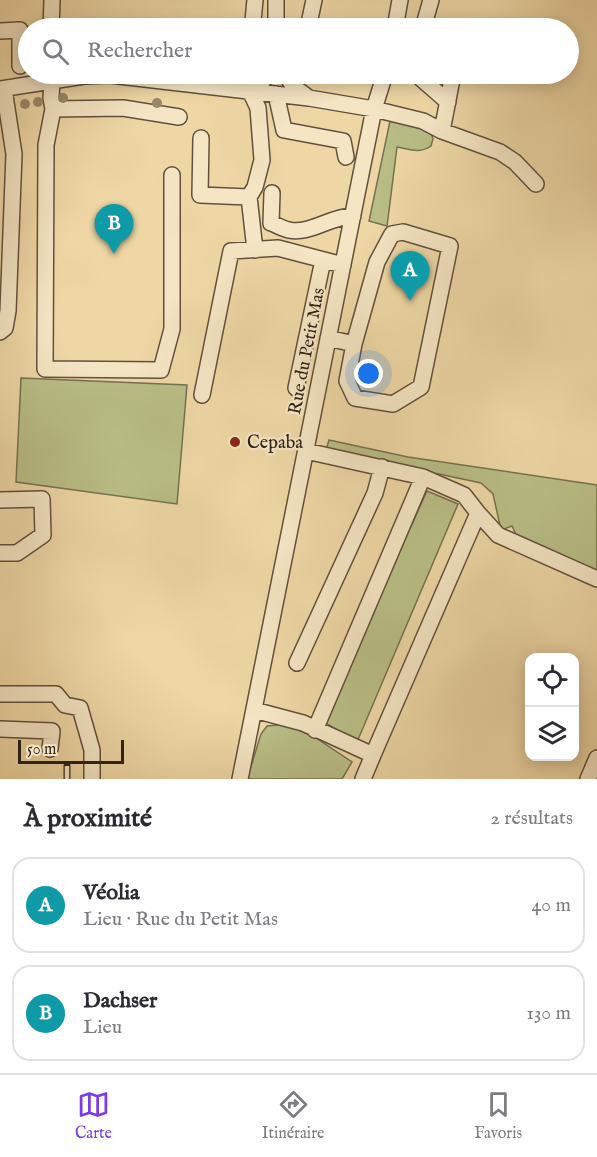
<!DOCTYPE html>
<html lang="fr">
<head>
<meta charset="utf-8">
<style>
	body { margin:0; font-family:"IM FELL English",serif; background:#f7f7f7; color:#2b2b33 }
	.controls { position:absolute; right:18px; bottom:18px; display:grid; overflow:hidden; border-radius:12px; box-shadow:0 3px 15px #0003 }
	.controls button { width:54px; height:54px; display:grid; place-items:center; padding:0; border:0; border-bottom:2px solid #e1e1e2; background:#fff; color:#2b2b33; font:30px sans-serif }
	.scale { position:absolute; left:18px; bottom:15px; width:106px; box-sizing:border-box; padding-left:6px; border:3px solid #322419; border-top:0; font-size:16px; line-height:21px; white-space:nowrap; color:#322419; -webkit-text-stroke:4px #f4e5c4; paint-order:stroke }
	.you { position:absolute; left:369px; top:374px; width:21px; height:21px; margin:-15px; border:4px solid #fff; border-radius:50%; background:#1a73e8; box-shadow:0 0 0 9px #1a73e833 }
	.badge { display:grid; place-items:center; width:39px; height:39px; border-radius:50%; background:#7c3aed; color:#fff; font-size:20px; font-weight:700 }
	.pin { position:absolute; translate:-50% -50px; filter:drop-shadow(0 2px 3px #0008) }
	.pin::after { content:''; position:absolute; top:32px; width:21px; height:18px; background:inherit; clip-path:polygon(0 0,100% 0,50% 100%) }
	.list { margin:0; padding:0; list-style:none }
	h2 { display:flex; justify-content:space-between; align-items:center; height:78px; margin:0; padding:0 24px; font-size:26px }
	h2 small { font-size:20px; font-weight:400; color:#7c7c81 }
	.list li { display:grid; grid-template-columns:39px 1fr auto; gap:18px; align-items:center; box-sizing:border-box; height:96px; margin:0 12px 12px; padding:0 12px; border:2px solid #e1e1e2; border-radius:18px }
	.list b { display:block; font-size:22px; white-space:nowrap }
	.list p { margin:0; font-size:20px; white-space:nowrap; color:#7c7c81 }
	.list em { font-size:20px; font-style:normal; color:#7c7c81 }
	.icon { flex:none; width:33px; height:33px; fill:none; stroke:currentColor; stroke-width:2; stroke-linecap:round; stroke-linejoin:round }
	.map { position:relative; flex:none; width:597px; height:779px; overflow:hidden }
	.search { position:absolute; background:#fff; box-shadow:0 3px 15px #0003; left:18px; right:18px; top:18px; height:66px; display:flex; align-items:center; gap:15px; box-sizing:border-box; padding:0 21px; border-radius:33px; color:#7c7c81; font-size:22px }
	.sheet { height:294px; background:#fff }
	nav { display:flex; justify-content:space-around; align-items:center; box-sizing:border-box; height:84px; border-top:2px solid #e1e1e2; background:#fff; font-size:16px; color:#7c7c81 }
	nav a { display:grid; justify-items:center; gap:3px }
	nav .on { color:#7c3aed }
	.map>svg:first-child { display:block }
	.green { fill:#b9be86; stroke:#767150; stroke-width:1.5 }
	.lines { fill:none; stroke-linecap:round; stroke-linejoin:round }
	.minor-casing { stroke:#61513c; stroke-width:18 }
	.minor { stroke:#f4e5c4; stroke-width:15 }
	.rail-casing { stroke:#322419; stroke-width:7 }
	.rail { stroke:#f4e5c4; stroke-width:4.5; stroke-dasharray:14; stroke-linecap:butt }
	.tree { fill:#998967 }
	.poi-dot { fill:#8f2418; stroke:#f4e5c4; stroke-width:2 }
	.labels { text-anchor:middle; stroke-width:4.5; stroke-linejoin:round; paint-order:stroke }
	.street-label { font-size:18px; fill:#322419; stroke:#f4e5c4 }
	.poi-label { font-size:18px; fill:#322419; stroke:#f4e5c4; text-anchor:start }
</style>
</head>
<body>
<div class="map">
<svg width="597" height="779" viewBox="0 0 597 779">
	<rect width="100%" height="100%" fill="#eed7a5"/>
	<filter id="stains"><feTurbulence type="fractalNoise" baseFrequency=".00333" numOctaves="4"/><feColorMatrix values="0 0 0 0 .2 0 0 0 0 .09 0 0 0 0 .02 0 0 0 .5 -.17"/></filter>
	<radialGradient id="worn" r=".72"><stop offset=".6" stop-color="#630" stop-opacity="0"/><stop offset="1" stop-color="#630" stop-opacity=".3"/></radialGradient>
	<path class="green" d="M396,118l35,14 2,7 -2,7c-11,8 -22,3 -34,1l-10,79 -18,-5 21,-100z
		M21,378l166,7 -10,119 -161,-22z
		M329,440l79,17 189,28v90l-79,-36 -6,-13 -11,4 -8,-36 -12,-11 -155,-33z
		M427,491l31,13 -101,238 -35,-21z
		M287,724l29,14 36,24 -10,17h-95l14,-45 6,-8z"/>
	<g class="lines">
		<defs>
			<path id="minor" d="M276,0v28
				M51,28l1,-28
				M249,28l4,-7 2,-21
				M308,28l6,-28
				M395,28l5,-28
				M423,28l8,-28
				M0,31l20,-1v36
				M285,74l9,13 15,11
				M416,74l32,28
				M52,81l-1,17 2,11 70,-1 56,9
				M0,89l84,-13 26,-1 199,23 65,11 49,12 19,10 58,21 15,10 21,22
				M250,91l12,-9 6,-8
				M276,94l8,36 59,11 3,16
				M53,109l-7,36 -1,224 116,1 11,-41v-154
				M442,131l11,-57
				M201,138l-1,57 49,2 6,53
				M272,193l-1,30c6,2 12,6 18,7 20,5 42,-14 64,-14
				M249,197l6,-10 7,-27 -4,-52 -8,-17
				M0,332l5,-4 3,-17 6,-157 -10,-65
				M328,338l26,6 23,-82 15,-28 11,-2 47,14 -29,141 -28,17 -38,-6 -8,-17 7,-37
				M296,388l27,-128
				M202,395l29,-144 47,-3 65,17
				M0,500l42,-1 1,36 -26,18h-17
				M478,513l20,22 99,44
				M297,663l78,-170 7,-26
				M0,694h56l9,11 15,3 12,42v29
				M254,710l49,13 70,32 105,-242 -14,-18 -41,-18 -117,-26
				M0,729l52,2 -2,18
				M315,730l108,-253
				M240,779l134,-670 11,-35
				M363,779l10,-24
				M588,779l9,-21"/>
		</defs>
		<use href="#minor" class="minor-casing"/>
		<use href="#minor" class="minor"/>
		<defs>
			<path id="rail" d="M67,779v-13"/>
		</defs>
		<use href="#rail" class="rail-casing"/>
		<use href="#rail" class="rail"/>
	</g>
	<g class="tree">
		<circle cx="63" cy="98" r="5"/>
		<circle cx="38" cy="102" r="5"/>
		<circle cx="157" cy="103" r="5"/>
		<circle cx="25" cy="104" r="5"/>
		<circle cx="360" cy="379" r="5"/>
	</g>
	<circle class="poi-dot" cx="235" cy="442" r="6"/>
	<g class="labels">
		<g class="street-label">
			<text transform="translate(306 351) rotate(-79)" y="6">Rue du Petit Mas</text>
		</g>
		<g class="poi-label">
			<text x="247" y="448">Cepaba</text>
		</g>
	</g>
	<rect width="100%" height="100%" filter="url(#stains)"/>
	<rect width="100%" height="100%" fill="url(#worn)"/>
</svg>
<div class="controls">
<button><svg class="icon" aria-label="locate" viewBox="0 0 24 24"><circle cx="12" cy="12" r="6"/><path d="M12 2v4M12 18v4M2 12h4M18 12h4"/></svg></button>
<button><svg class="icon" aria-label="layers" viewBox="0 0 24 24"><path d="M12 4l9 5-9 5-9-5zM3 14l9 5 9-5"/></svg></button>
</div>
<div class="scale">50 m</div>
<div class="you"></div>
<div class="pin badge" style="left:410px;top:301px;background:#0f9aa8">A</div>
<div class="pin badge" style="left:114px;top:254px;background:#0f9aa8">B</div>
<div class="search"><svg class="icon" aria-label="search" viewBox="0 0 24 24"><circle cx="10" cy="10" r="6"/><path d="M15 15l6 6"/></svg>Rechercher</div>
</div>
<section class="sheet">
<h2>À proximité<small>2 résultats</small></h2>
<ul class="list">
<li><span class="badge" style="background:#0f9aa8">A</span><div><b>Véolia</b><p>Lieu · Rue du Petit Mas</p></div><em>40 m</em></li>
<li><span class="badge" style="background:#0f9aa8">B</span><div><b>Dachser</b><p>Lieu</p></div><em>130 m</em></li>
</ul>
</section>
<nav>
<a class="on"><svg class="icon" aria-label="map" viewBox="0 0 24 24"><path d="M3 6l6-2 6 2 6-2v14l-6 2-6-2-6 2zM9 4v14M15 6v14"/></svg>Carte</a>
<a><svg class="icon" aria-label="directions" viewBox="0 0 24 24"><path d="M12 3l9 9-9 9-9-9zM9 14v-3h6M13 9l2 2-2 2"/></svg>Itinéraire</a>
<a><svg class="icon" aria-label="saved" viewBox="0 0 24 24"><path d="M7 4h10v16l-5-4-5 4z"/></svg>Favoris</a>
</nav>
</body>
</html>
